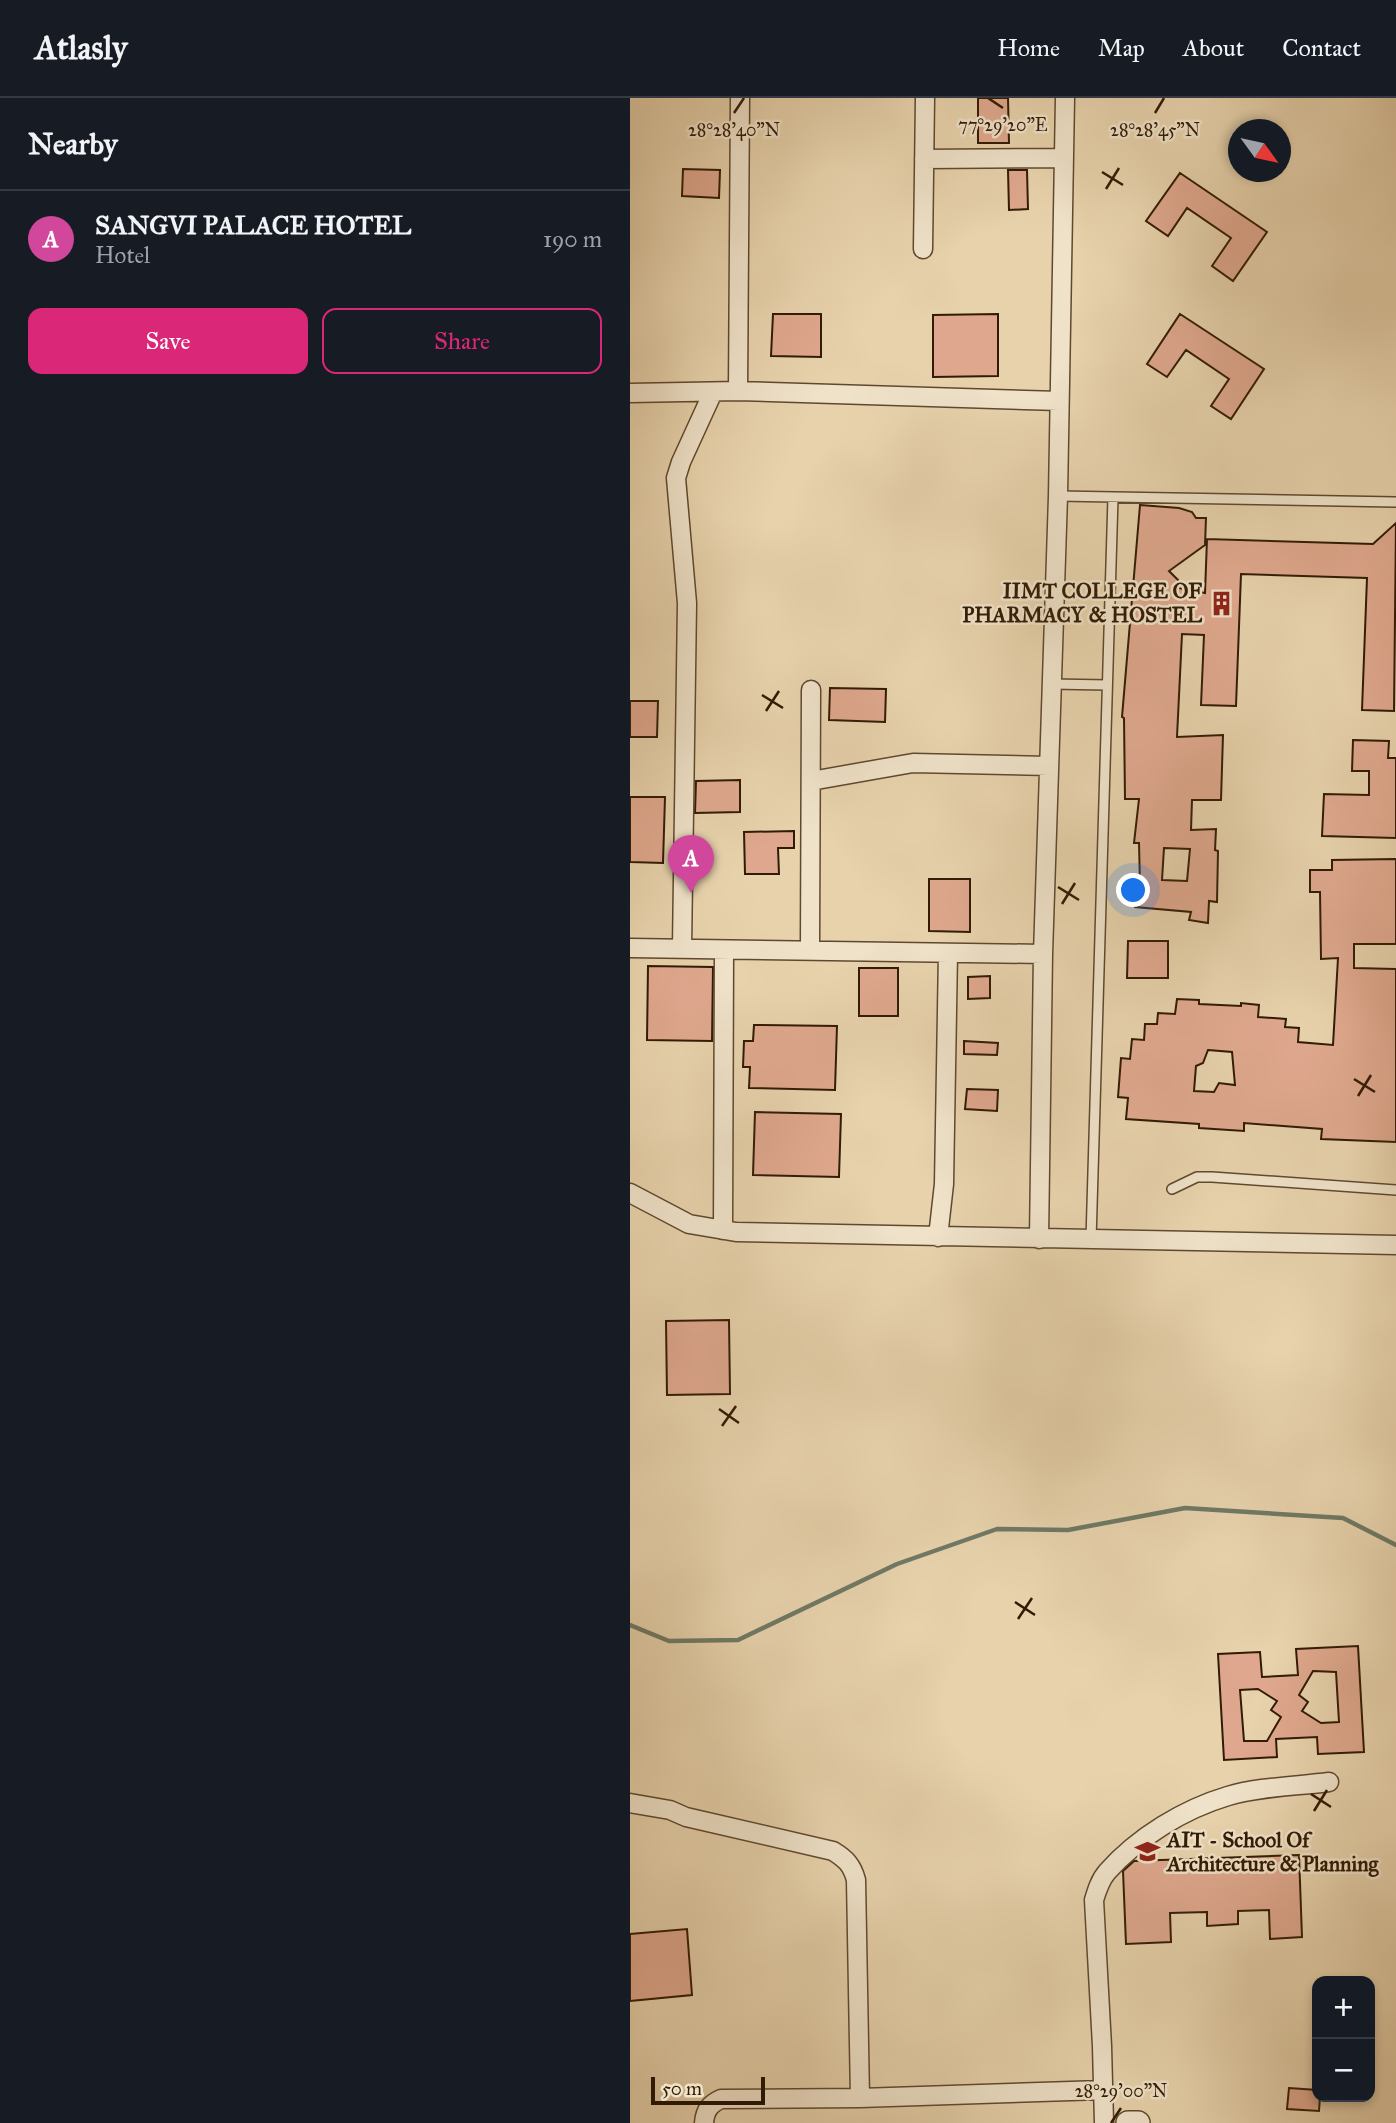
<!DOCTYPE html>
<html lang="en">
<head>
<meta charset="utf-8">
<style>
	body { margin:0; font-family:"IM FELL Great Primer",serif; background:#20242c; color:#f1f3f6 }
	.controls { position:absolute; right:21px; bottom:21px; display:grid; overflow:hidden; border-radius:14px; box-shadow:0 4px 10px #0003 }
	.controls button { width:63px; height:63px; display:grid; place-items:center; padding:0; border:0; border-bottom:2px solid #363941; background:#171b24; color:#f1f3f6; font:35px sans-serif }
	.compass { position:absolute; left:598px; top:21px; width:63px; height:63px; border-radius:50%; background:#171b24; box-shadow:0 4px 10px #0003; rotate:123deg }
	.scale { position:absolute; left:21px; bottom:18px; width:114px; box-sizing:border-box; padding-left:7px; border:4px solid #321b04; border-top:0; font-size:19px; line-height:24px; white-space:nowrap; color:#321b04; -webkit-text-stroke:5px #efe2c9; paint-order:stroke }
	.you { position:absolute; left:504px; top:793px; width:24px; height:24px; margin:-18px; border:5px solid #fff; border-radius:50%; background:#1a73e8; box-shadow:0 0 0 10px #1a73e833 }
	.badge { display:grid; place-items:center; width:46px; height:46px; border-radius:50%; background:#db2777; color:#fff; font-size:23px; font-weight:700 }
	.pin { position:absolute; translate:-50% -58px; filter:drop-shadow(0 2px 4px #0008) }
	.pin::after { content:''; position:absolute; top:37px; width:24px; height:21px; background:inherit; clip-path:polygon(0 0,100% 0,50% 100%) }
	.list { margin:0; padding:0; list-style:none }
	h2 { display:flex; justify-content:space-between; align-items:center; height:91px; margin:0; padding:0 28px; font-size:30px }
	h2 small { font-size:23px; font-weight:400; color:#9ea1a6 }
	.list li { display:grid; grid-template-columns:46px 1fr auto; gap:21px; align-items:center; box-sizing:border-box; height:98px; padding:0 28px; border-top:2px solid #363941 }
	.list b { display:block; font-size:26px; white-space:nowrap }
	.list p { margin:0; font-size:23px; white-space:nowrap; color:#9ea1a6 }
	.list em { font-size:23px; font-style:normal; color:#9ea1a6 }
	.actions { display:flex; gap:14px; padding:21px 28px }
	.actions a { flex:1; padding:16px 0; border:2px solid #db2777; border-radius:14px; text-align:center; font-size:24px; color:#db2777 }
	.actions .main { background:#db2777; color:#fff }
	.map { position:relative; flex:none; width:766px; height:2025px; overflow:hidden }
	header { display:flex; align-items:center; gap:42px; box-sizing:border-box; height:98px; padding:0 35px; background:#171b24; border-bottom:2px solid #363941 }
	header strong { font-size:33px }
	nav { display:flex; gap:38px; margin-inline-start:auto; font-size:24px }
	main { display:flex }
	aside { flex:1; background:#171b24 }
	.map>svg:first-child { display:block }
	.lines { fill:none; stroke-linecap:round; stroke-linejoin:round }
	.stream { stroke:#6f7965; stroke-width:4.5 }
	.building { fill:#dfa88e; stroke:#321b04; stroke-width:2; fill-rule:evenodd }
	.service-casing { stroke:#5f492e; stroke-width:12 }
	.minor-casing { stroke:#5f492e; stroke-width:21 }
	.tertiary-casing { stroke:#5f492e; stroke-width:26 }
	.service { stroke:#efe2c9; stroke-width:9 }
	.minor { stroke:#efe2c9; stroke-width:18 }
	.tertiary { stroke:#efe2c9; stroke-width:23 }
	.ticks { fill:none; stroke:#321b04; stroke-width:2.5 }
	.labels { text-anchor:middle; stroke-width:5; stroke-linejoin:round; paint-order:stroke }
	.poi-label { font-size:21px; font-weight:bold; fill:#321b04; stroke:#efe2c9; text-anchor:end }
	.ticks-label { font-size:18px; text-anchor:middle; fill:#321b04; stroke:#efe2c9; stroke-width:5; stroke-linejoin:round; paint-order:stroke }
</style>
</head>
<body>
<header>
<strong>Atlasly</strong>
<nav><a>Home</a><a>Map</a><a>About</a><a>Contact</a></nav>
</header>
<main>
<aside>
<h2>Nearby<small></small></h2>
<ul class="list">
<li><span class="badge" style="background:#d1479c">A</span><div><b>SANGVI PALACE HOTEL</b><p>Hotel</p></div><em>190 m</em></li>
</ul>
<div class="actions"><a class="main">Save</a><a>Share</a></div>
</aside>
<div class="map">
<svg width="766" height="2025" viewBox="0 0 766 2025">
	<rect width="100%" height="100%" fill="#e7d2ac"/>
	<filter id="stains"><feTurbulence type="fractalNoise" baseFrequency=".00286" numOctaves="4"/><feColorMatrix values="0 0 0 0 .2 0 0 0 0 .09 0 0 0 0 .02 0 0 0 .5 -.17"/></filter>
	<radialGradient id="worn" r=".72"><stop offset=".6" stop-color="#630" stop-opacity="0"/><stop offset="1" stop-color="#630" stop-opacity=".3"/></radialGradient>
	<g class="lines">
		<path class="stream" d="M0,1527l39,16 69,-1 159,-76 100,-35 71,1 117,-22 158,10 53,27"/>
	</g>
	<path class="building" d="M348,0h30l1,45h-31z
		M53,71l37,1 -1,28 -37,-2z
		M378,72h19l1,39 -19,1z
		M550,75l87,59 -34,49 -21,-15 19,-28 -44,-30 -19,28 -22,-15z
		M143,216h48v43l-50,-1z
		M368,216v62l-65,1v-62z
		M550,216l84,55 -33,50 -20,-13 18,-27 -43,-29 -19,27 -20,-13z
		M510,407l39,3 13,4 4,6h10l-1,27 -36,26 9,9v8l27,5 2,-54 166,5 23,-21 -2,188 -32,-1 5,-132 -126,-4 -5,132 -35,-1 3,-70 -22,-1 -5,103 46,-2 -2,65h-29l-1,30 25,-1 -1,21 3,1 -1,51 -8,-1 -1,22 -19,-3 2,-8 -56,-5v-22h5l-1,-42h-5l5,-44h-14l-1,-81 -2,-1zM534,750l26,1 -3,32 -25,-1z
		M200,590l56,1 -1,33 -56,-2z
		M0,603h28l-1,36h-27z
		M723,642l36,1 -1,17h8v80l-74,-2 2,-42 45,1v-24h-17z
		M110,682v32l-45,1 1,-32z
		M0,699h35l-2,66 -33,-1z
		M164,733v17h-16l1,26h-34l-1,-42z
		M766,761v85h-42v24l42,1v173l-75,-3 1,-10 -78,-6v8l-45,-3v-4l-73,-5 2,-21 -10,-1 3,-39 9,1 2,-20 12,1 1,-16h12l1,-11 17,1 2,-15 22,1v4l42,2v-3l18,2 -1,12 28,2 -1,8 14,1 -1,14 35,3 5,-87 -17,1 -1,-67h-10v-22h22v-10zM578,952l24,2 3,33 -16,-2 -5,9 -20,-1 2,-25 7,-3z
		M299,781h41v53l-41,-1z
		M498,843h40v37h-41z
		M18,868l65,1 -1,74 -65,-1z
		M229,870h39v48h-39z
		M360,878v22l-22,1v-22z
		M124,927l83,1 -2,64 -86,-2 1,-21h-7l1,-26h9z
		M334,943l34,2 -1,12 -33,-1z
		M337,991l31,1 -1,21 -32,-2z
		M125,1014l86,2 -2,63 -86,-2z
		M99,1222l1,74 -63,1 -1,-74z
		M728,1548l6,106 -46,2 -1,-17 -41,2 1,18 -53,3 -6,-106 42,-2 2,25 36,-2 -2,-26zM683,1573l23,1 3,50 -18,1 -19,-12 6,-9 -9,-7zM628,1591l19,12 -6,9 10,7 -14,24h-23l-4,-51z
		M669,1757l3,82 -32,2 -1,-29 -31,1v13l-31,2v-14l-37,1 1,29 -45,2 -3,-73 11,-10z
		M57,1831l5,66 -62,6v-67z
		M659,1990l28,2v7h3l-1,14 -32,-2z"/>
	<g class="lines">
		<defs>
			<path id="service" d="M428,398l338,6
				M422,586l55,1
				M542,1091l25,-12h15l184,13
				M461,1142l22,-743"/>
			<path id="minor" d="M294,61l138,-1
				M293,151l2,-151
				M108,293l2,-293
				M0,295l108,-2 321,10
				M181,683l102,-18 136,3
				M0,850l413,6
				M52,850l5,-345 -11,-125 5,-16 32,-70
				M180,852l1,-260
				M0,1095l59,31 47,8 660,13
				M93,1132l1,-279
				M308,1139l6,-53 4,-231
				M409,1141l4,-285 15,-458 7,-398
				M0,1705l40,7 16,7 147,34c13,8 19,14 23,29l4,218
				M74,2025c1,-13 6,-19 17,-24l139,-1 242,-8
				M474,2025l-2,-77 -8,-146c3,-10 6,-20 13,-28 31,-35 77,-63 121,-76 29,-9 70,-10 101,-14"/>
			<path id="tertiary" d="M498,2025h10"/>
		</defs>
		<use href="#service" class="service-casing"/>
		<use href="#minor" class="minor-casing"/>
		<use href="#tertiary" class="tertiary-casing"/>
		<use href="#service" class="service"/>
		<use href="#minor" class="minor"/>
		<use href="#tertiary" class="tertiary"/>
	</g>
	<path class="ticks" d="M358,0l15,10M104,15l10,-15M525,15l9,-15M472,74l21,13M476,91l13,-21M132,597l21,13M136,613l13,-20M428,789l21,13M432,806l13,-21M724,981l21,13M728,998l13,-21M89,1311l20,14M92,1328l14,-20M385,1504l20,13M388,1521l14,-21M681,1696l20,13M684,1713l13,-21M481,2025l10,-15"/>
	<defs>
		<symbol id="building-bare" viewBox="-9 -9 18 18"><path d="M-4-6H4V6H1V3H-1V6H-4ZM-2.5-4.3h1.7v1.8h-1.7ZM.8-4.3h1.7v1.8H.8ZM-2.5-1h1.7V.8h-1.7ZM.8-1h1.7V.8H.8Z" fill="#8f2418" stroke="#efe2c9" stroke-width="2.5" paint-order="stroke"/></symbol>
		<symbol id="university-bare" viewBox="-9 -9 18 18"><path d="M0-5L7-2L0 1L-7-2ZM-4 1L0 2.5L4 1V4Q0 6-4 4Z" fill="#8f2418" stroke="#efe2c9" stroke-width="2.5" paint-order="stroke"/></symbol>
	</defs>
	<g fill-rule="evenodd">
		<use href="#building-bare" x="574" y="488" width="35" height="35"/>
		<use href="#university-bare" x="500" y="1736" width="35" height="35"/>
	</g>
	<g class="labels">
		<g class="poi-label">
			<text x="572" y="500">IIMT COLLEGE OF<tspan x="572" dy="24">PHARMACY &amp; HOSTEL</tspan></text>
			<text x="537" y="1749" text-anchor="start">AIT - School Of<tspan x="537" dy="24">Architecture &amp; Planning</tspan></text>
		</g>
	</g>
	<g class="ticks-label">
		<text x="373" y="33">77°29'20"E</text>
		<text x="104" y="38">28°28'40"N</text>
		<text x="525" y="38">28°28'45"N</text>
		<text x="491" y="1999">28°29'00"N</text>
	</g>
	<rect width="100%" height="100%" filter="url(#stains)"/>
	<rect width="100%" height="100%" fill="url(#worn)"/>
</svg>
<div class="controls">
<button>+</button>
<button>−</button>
</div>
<svg class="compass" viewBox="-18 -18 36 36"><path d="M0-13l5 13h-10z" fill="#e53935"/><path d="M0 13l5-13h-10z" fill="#9ea1a6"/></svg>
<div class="scale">50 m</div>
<div class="you"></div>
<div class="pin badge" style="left:61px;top:795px;background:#d1479c">A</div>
</div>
</main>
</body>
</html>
